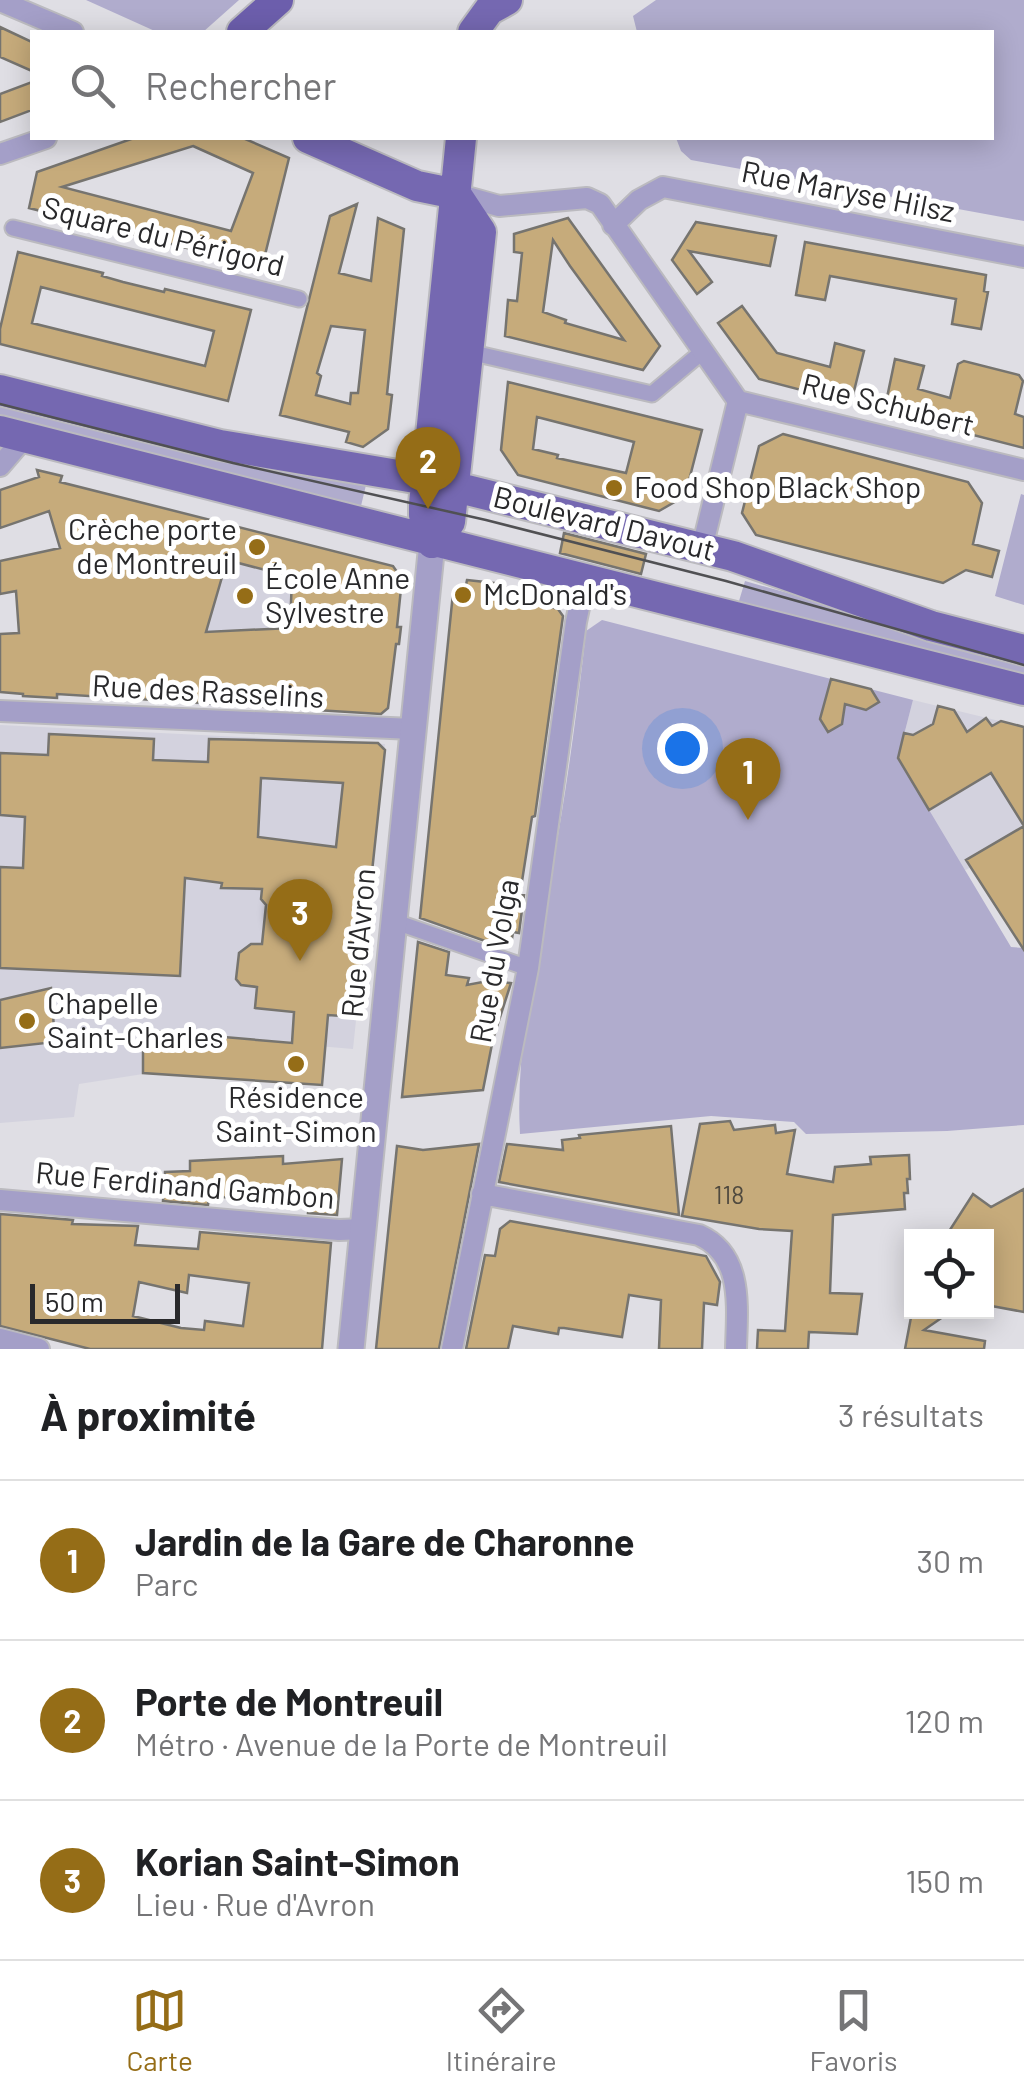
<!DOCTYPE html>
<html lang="fr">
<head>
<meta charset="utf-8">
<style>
	body { margin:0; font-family:Barlow,sans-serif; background:#f6f6f6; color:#202124 }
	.controls { position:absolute; right:30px; bottom:30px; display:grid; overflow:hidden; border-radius:0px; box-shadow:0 5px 25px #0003 }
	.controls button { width:90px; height:90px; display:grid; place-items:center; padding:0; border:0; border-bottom:2px solid #e0e0e0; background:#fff; color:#202124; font:50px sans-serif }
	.scale { position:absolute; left:30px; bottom:25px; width:150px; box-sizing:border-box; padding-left:10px; border:5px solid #29292b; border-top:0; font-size:28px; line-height:35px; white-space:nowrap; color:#29292b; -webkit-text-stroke:8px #fff; paint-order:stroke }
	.you { position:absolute; left:682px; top:748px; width:35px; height:35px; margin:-25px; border:8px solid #fff; border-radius:50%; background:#1a73e8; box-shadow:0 0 0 15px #1a73e833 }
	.badge { display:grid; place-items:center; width:65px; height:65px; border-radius:50%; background:#956d17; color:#fff; font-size:32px; font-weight:700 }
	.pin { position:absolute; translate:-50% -82px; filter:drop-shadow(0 2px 5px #0008) }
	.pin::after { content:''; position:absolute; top:52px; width:35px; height:30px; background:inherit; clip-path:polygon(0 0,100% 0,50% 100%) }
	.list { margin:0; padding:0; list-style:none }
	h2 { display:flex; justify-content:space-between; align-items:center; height:130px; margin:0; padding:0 40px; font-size:42px }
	h2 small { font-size:32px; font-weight:400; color:#757577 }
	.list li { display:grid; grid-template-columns:65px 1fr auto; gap:30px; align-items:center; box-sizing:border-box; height:160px; padding:0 40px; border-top:2px solid #e0e0e0 }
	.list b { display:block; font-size:38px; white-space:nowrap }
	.list p { margin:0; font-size:32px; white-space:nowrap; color:#757577 }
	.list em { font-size:32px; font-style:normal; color:#757577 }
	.icon { flex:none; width:55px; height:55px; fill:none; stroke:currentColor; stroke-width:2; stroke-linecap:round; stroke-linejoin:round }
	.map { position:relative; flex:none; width:1024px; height:1349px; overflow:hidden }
	.search { position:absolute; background:#fff; box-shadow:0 5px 25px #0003; left:30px; right:30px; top:30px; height:110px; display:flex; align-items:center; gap:25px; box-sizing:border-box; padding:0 35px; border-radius:0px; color:#757577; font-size:38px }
	.sheet { height:610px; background:#fff }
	nav { display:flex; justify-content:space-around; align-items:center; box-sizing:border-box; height:140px; border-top:2px solid #e0e0e0; background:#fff; font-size:28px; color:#757577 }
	nav a { display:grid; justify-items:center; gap:5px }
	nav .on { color:#956d17 }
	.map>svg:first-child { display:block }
	.built { fill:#d3d2de }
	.green { fill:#b0accd }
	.building { fill:#c6ab7b; stroke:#76746f; stroke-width:2.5; fill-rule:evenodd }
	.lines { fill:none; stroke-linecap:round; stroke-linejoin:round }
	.pedestrian-casing { stroke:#bbbabf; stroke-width:19 }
	.minor-casing { stroke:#bbbabf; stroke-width:24 }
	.tertiary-casing { stroke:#bbbabf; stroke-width:29 }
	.primary-casing { stroke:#bbbabf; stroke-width:34 }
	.trunk-casing { stroke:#bbbabf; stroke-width:34 }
	.pedestrian { stroke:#a49fc8; stroke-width:15 }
	.minor { stroke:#a49fc8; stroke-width:20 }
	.tertiary { stroke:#a49fc8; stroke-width:25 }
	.primary { stroke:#7568b1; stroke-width:30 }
	.trunk { stroke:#6c5eac; stroke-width:30 }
	.tram { stroke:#505053; stroke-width:2.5 }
	.poi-dot { fill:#956d17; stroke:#fff; stroke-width:4 }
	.labels { text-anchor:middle; stroke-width:10; stroke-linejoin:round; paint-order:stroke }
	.number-label { font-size:25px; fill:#504a3f }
	.street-label { font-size:30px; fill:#29292b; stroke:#fff }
	.poi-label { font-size:30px; fill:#29292b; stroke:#fff; text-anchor:start }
</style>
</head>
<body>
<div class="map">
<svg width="1024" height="1349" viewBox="0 0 1024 1349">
	<rect width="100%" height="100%" fill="#dfdee4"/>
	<path class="built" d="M185,524l133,23 -1,116 -106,29v14l-15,-1 1,-40z
		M913,700l111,27v109l-60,35 -66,-113z
		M0,725l385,19 -32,305 -209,-18 -1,43 -64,10 -5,33 -74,6z"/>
	<path class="green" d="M86,0h153l-36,32h-46z
		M656,0h368v221l-333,-61 -10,-9 -5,-13h316v-106h-355l-4,-16z
		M0,400l199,50 167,35 -5,21 -116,-24 -245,-60z
		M1021,494l3,1v110l-29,-9z
		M745,581l279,79v22l-285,-81z
		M602,620l311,80 -15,58 113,189 13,1v177l-77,6 -141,3 -12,-12 -83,-6 -191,18c-5,-87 16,-173 31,-259 15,-81 26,-162 35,-244z"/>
	<path class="building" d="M0,27l32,15v29l-32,-14z
		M32,82v28l-32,12v-28z
		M134,138h109l46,20 -27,109 -233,-59 8,-36zM193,146l60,27 -22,58 -169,-44z
		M357,204l-18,69 32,8 7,-63 26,11 -17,165 5,1 -4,34 -25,18 -17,-5 3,-10 -69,-17 50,-199zM331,326l34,4 -7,63h-7l-1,11 -34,-9 5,-19 -4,-3z
		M568,218l92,128 -17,24 -138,-34 3,-36 9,1 5,-48 -8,-1v-18zM553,240l17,26 54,74 -59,-17 1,-3 -23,-8z
		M696,222l80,14 -6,30 -81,-15 23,31 -15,12 -25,-34z
		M805,242l181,33 -2,16 4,1 -7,37 -29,-5 4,-25 -126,-23 -5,24 -29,-5z
		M18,252l85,21 -1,3 21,6 41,10 1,-3 86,21 -23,91 -228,-57v-15zM41,287l173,44 -9,35 -173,-43z
		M742,306l35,47 53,14 5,-24 29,8 -13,52 -92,-24 -41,-56z
		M895,359l29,7 -6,23 32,9 8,-34 6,-3 55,14 4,6 -8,33 9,3v31l-140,-36z
		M508,382l194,48 -17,66 -26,15 -141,-36 -17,-25zM537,417l97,25 -8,31 -69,-15 1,-3 -25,-6z
		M783,434l185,48 14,21 -9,41 26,7 -7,26 -26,-7 -23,13 -187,-48 -14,-22 17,-67z
		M37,470l25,6 -2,6 333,84 9,13 -5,48h4l-2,17h-3l-8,64 -7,6 -324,-20v4l-34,-2v-2l-23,-2v-58l19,-1 -3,-42 -16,3v-33l60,-13 -11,-37 -49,17v-38l39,-13zM227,560l65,17 -2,51 -84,4z
		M564,533l82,21 -5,20 -81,-21z
		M467,580l36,4 9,12 46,13 5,7 -28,200 -3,1 -12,77 4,1 -5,38 -6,-1 -2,13 -26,-4 -65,-23 33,-325 13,-8z
		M831,679l40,10 8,13 -13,8 -21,-6 -3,20 -14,8 -8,-13z
		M938,706l16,4 13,22 19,-14 6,8 9,-5 23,6v223l-58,-90 58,-34 -33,-53 -62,37 -31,-52 6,-25 9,2 20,-11z
		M49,734l105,5 -1,21 55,2 1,-23 169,4 7,7 -19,178 -9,9 7,7 -4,40 -10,8 8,9 -1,16 -29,-2 -6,70 -179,-12v-43l149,13 2,-31 -39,-4 2,-21 -16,-2 -5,-6 3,-26 12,-9h11l4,-39 -5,-6 1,-10 -41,-1 1,-5 -37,-5 -5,98 -180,-8v-101l23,1 2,-51 -25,-2v-62l48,2zM261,778l82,5 -7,64 -78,-10z
		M418,942l31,10 -3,23 23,3 -2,7 21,-4 23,2 -18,56 -10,51 -81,7z
		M51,988l4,54 -55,6v-48z
		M730,1121l4,9 41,-5 1,8 19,-3 -8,44 46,8 2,-15 36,-3 -1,-7 39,-2 1,24h-3l1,14h-4l1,16 -72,6 -3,78 32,1 -5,40 -48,-2 -1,17h-51l1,-19 27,1 7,-100 -33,-2 -77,-13 18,-92z
		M671,1126l8,89 -180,-33 8,-38 56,6 -1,-10 18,-2 -1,-3z
		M479,1144l-40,205h-63l21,-203 26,4z
		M283,1156v8l59,-5 -5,56 -29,-2 1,-9 -100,-8 -1,9 -45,-4 2,-29 25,-1v-10z
		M1024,1189v123l-38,-7v-69h-40l27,-42 18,13z
		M0,1214l73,6 -1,4 66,2 -3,19 63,4 2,-17 131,11 -9,106h-232l-90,-23zM189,1275l60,8 -6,43 -38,-5 -1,9 -23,-2 -48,-12 6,-34 48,11z
		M510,1221l196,35 14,26 -3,23 -13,-2 -2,46h-43l2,-49 -32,-5 -7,42 -58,-9h-5l-1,6 -45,-8 -5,23h-42l19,-94 10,1 5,-27z
		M912,1312h38l-26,18 61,11 -1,8h-79z"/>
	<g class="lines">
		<defs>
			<path id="pedestrian" d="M13,228l286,71
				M469,352l183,42 50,-42
				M393,921l135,47"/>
			<path id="minor" d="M0,1l73,31
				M0,154l46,-16
				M456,194l43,12 88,-8 13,6 138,197 -36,147
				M613,225l26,-25 24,-13 361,70
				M738,401l286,69
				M0,466l24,-28
				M0,711l413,18
				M482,1194l217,41c45,20 38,72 37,114
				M0,1200l339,30 25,-1
				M0,1339l39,10
				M452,1349l76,-381 48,-346 4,-19 12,-20"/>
			<path id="tertiary" d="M351,1349l81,-806"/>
			<path id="primary" d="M473,32l16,-22 18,-10
				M308,138l109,48 39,8
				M0,390l220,55 207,35 306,76 198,70 93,24
				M0,431l1024,259
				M432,543l-8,-28v-11l37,-366
				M432,543l18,-21 31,-290 -25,-38"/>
			<path id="trunk" d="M242,32l36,-32"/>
		</defs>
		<use href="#pedestrian" class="pedestrian-casing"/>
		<use href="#minor" class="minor-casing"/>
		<use href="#tertiary" class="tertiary-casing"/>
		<use href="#primary" class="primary-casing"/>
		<use href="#trunk" class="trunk-casing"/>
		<use href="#pedestrian" class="pedestrian"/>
		<use href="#minor" class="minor"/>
		<use href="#tertiary" class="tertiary"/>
		<use href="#primary" class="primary"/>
		<use href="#trunk" class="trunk"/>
		<path class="tram" d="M0,404l233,59 253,57 240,61 298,84"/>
	</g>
	<g class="poi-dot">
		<circle cx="614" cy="488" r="10"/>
		<circle cx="257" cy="547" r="10"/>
		<circle cx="463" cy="595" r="10"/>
		<circle cx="245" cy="596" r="10"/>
		<circle cx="27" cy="1021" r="10"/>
		<circle cx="296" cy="1064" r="10"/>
	</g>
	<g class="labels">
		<g class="number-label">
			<text x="729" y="1204">118</text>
		</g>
		<g class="street-label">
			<text transform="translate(848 192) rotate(11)" y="10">Rue Maryse Hilsz</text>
			<text transform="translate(163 237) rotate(14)" y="10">Square du Périgord</text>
			<text transform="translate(888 405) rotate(14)" y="10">Rue Schubert</text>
			<text transform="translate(604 524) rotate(14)" y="10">Boulevard Davout</text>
			<text transform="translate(208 692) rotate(3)" y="10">Rue des Rasselins</text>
			<text transform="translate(359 943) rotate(-85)" y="10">Rue d'Avron</text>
			<text transform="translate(495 961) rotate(-80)" y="10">Rue du Volga</text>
			<text transform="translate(185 1186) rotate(5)" y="10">Rue Ferdinand Gambon</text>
		</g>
		<g class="poi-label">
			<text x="634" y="498">Food Shop Black Shop</text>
			<text x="237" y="540" text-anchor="end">Crèche porte<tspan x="237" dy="34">de Montreuil</tspan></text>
			<text x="265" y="589">École Anne<tspan x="265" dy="34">Sylvestre</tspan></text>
			<text x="483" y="605">McDonald's</text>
			<text x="47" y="1014">Chapelle<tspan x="47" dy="34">Saint-Charles</tspan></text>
			<text x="296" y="1108" text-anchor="middle">Résidence<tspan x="296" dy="34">Saint-Simon</tspan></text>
		</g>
	</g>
</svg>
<div class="controls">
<button><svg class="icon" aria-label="locate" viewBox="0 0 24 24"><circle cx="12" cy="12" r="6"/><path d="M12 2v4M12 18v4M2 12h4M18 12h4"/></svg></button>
</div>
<div class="scale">50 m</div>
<div class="you"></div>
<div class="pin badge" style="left:748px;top:820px">1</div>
<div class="pin badge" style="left:428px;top:509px">2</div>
<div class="pin badge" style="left:300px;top:961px">3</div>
<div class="search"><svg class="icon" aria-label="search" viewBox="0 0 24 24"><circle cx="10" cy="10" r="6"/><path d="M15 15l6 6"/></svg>Rechercher</div>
</div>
<section class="sheet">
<h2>À proximité<small>3 résultats</small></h2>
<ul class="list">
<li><span class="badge">1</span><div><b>Jardin de la Gare de Charonne</b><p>Parc</p></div><em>30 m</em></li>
<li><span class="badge">2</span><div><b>Porte de Montreuil</b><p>Métro · Avenue de la Porte de Montreuil</p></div><em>120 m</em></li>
<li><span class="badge">3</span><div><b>Korian Saint-Simon</b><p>Lieu · Rue d'Avron</p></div><em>150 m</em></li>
</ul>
</section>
<nav>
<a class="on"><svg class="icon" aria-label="map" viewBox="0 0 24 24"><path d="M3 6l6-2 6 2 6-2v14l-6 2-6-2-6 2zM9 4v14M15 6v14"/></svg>Carte</a>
<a><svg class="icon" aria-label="directions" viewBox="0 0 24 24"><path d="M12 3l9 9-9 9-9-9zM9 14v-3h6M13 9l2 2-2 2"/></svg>Itinéraire</a>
<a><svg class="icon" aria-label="saved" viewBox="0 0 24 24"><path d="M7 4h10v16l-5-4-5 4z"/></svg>Favoris</a>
</nav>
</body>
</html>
